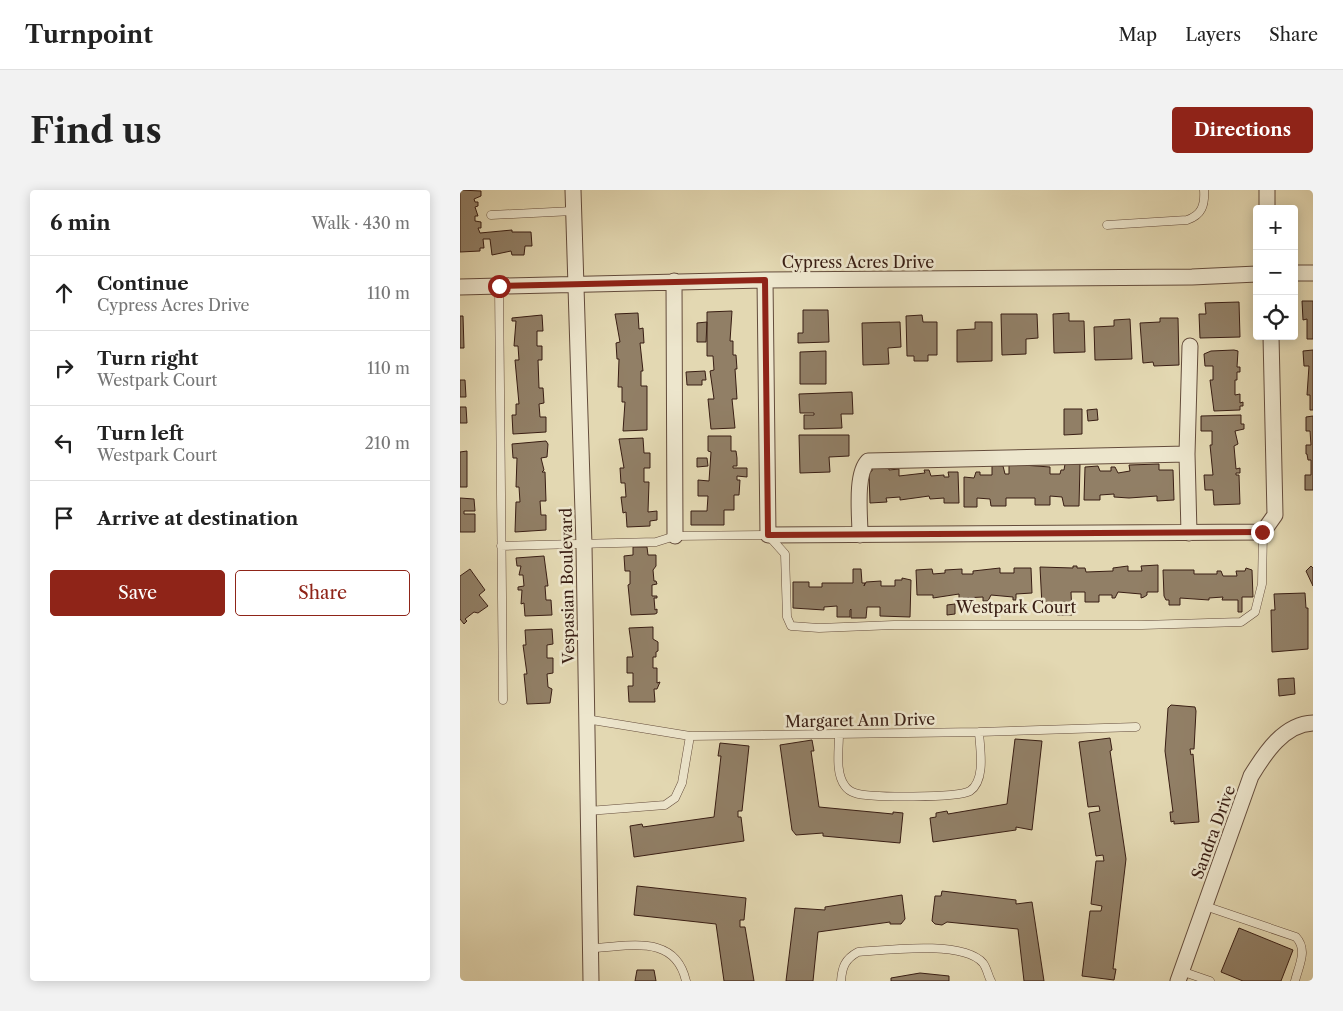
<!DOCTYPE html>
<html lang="en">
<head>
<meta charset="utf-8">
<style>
	body { margin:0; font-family:"Libre Caslon Text",serif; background:#f2f2f2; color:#222 }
	.controls { position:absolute; right:15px; top:15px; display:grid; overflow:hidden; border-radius:5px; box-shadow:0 2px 12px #0003 }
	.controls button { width:45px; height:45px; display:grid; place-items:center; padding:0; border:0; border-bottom:1px solid #e0e0e0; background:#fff; color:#222; font:25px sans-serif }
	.stop { position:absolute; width:15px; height:15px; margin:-11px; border:4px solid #8f2418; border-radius:50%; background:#fff }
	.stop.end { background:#8f2418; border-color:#fff; box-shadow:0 1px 5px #0008 }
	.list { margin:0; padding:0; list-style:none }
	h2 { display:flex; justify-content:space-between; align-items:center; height:65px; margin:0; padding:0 20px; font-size:21px }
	h2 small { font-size:16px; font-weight:400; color:#767676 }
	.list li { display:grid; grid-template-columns:32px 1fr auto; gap:15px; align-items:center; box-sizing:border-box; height:75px; padding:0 20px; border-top:1px solid #e0e0e0 }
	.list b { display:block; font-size:19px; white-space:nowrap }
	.list p { margin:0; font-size:16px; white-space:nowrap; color:#767676 }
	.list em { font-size:16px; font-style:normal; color:#767676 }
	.actions { display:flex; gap:10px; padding:15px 20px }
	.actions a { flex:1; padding:11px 0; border:1px solid #8f2418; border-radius:5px; text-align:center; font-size:18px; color:#8f2418 }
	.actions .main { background:#8f2418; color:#fff }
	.icon { flex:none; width:28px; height:28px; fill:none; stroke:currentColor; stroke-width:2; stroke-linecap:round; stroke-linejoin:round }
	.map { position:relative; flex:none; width:853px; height:791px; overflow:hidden; border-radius:5px }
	header { display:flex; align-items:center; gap:30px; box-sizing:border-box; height:70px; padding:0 25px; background:#fff; border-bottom:1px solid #e0e0e0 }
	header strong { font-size:24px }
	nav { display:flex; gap:28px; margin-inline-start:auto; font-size:18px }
	.intro { display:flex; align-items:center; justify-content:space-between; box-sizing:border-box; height:120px; padding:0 30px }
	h1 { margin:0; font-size:35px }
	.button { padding:12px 22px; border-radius:5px; background:#8f2418; color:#fff; font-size:18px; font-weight:700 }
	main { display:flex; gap:30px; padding:0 30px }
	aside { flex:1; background:#fff; border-radius:5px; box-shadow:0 2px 12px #0003 }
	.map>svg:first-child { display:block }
	.building { fill:#917f66; stroke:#391e14 }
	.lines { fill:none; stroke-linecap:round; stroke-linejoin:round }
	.service-casing { stroke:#644c3c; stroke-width:9 }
	.minor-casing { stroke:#644c3c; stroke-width:17 }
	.service { stroke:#ede6cd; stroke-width:8 }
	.minor { stroke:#ede6cd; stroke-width:15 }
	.route { stroke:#8f2418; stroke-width:6 }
	.labels { text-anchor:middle; stroke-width:5; stroke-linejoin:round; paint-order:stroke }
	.street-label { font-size:16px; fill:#391e14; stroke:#ede6cd }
</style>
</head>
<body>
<header>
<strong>Turnpoint</strong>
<nav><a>Map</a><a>Layers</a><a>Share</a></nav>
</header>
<div class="intro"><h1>Find us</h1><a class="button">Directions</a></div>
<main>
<aside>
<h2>6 min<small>Walk · 430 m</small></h2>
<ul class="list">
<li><svg class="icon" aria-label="ahead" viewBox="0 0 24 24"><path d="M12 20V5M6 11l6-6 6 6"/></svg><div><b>Continue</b><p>Cypress Acres Drive</p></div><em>110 m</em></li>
<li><svg class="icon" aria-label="right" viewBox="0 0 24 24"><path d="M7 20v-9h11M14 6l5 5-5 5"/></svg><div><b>Turn right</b><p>Westpark Court</p></div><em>110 m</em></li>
<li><svg class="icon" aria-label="left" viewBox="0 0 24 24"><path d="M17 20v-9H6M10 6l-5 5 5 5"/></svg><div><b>Turn left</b><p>Westpark Court</p></div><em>210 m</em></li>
<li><svg class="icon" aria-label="arrive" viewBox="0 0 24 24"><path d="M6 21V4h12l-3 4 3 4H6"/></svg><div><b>Arrive at destination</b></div></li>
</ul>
<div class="actions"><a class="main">Save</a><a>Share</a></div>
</aside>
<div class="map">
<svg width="853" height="791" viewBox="0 0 853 791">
	<rect width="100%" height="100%" fill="#e3d8b2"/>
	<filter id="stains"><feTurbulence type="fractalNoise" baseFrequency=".004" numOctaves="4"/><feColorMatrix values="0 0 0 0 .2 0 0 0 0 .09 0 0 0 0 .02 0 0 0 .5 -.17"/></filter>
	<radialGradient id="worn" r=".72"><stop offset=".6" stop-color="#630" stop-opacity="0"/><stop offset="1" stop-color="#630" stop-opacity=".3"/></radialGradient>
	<path class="building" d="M0,0l21,1v5l-7,3 1,3h3v4l-3,1 3,9h-3v5l6,1v6h-3l2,5 32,-3v2h19l1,14h-7l-1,9h-12l-1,-4 -19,4 -2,-16h-7l1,9h-4v3l-20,1z
		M842,111h11v38h-6v-20l-4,1z
		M779,112l1,35 -40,1 -1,-24h7l-1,-11z
		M343,120h25l1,32 -31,1v-10h5z
		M272,121l-2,30h3v14h3l1,14h-2l2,30h-5l3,29 -24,1 -3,-30h6l-4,-28 4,-1 -1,-14h-6v-44z
		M178,123l1,16 4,-1 1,15h-4l3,28h-2v15h6v44l-24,1 2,-29h-3v-15h-4l1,-28h-2l-1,-16 4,-1 -5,-28z
		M609,123v8h15l1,31 -31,1 -1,-39z
		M541,124h36l1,24 -12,1v15l-24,1z
		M82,125l1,16h-6v15h5v14h-4l1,28h4l1,15 -5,1 1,13h6v15l-33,2 -1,-19h4v-11h3l-4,-44h4l-1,-14h-4l2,-25h-4v-3z
		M462,125l1,7h14v33h-9v6h-14v-5h-7l-1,-40z
		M0,126h3l1,32h-4z
		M700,128h18l1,47 -25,1 -1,-4 -10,1 -3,-40 20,-1z
		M670,129l2,40 -37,1 -1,-33 20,-1v-6z
		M247,132l-1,20h-9v-19z
		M440,132l1,25 -13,1 1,16 -26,1 -1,-42z
		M515,132h17v39l-35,1v-32l18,-1z
		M774,160l4,1 -1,16h3v5h-3v8h-2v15l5,-1v9l3,-1v4h-3v4l-26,1 -4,-31h3v-14h-8l-1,-12 7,-3z
		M853,160v60h-3v-15h-3l2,-29h-5l-1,-15z
		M366,161v33h-26v-32z
		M245,181l1,9h-4v5h-15l-1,-13z
		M0,190h5l1,17h-6z
		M392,202l1,22h-12l1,14 -38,1v-14h10v-2h-14l-1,-19z
		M0,217h6l1,16h-7z
		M604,219h18v25l-18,1z
		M637,219l1,11 -10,1 -1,-11z
		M781,225v9h3v5l-9,2 3,13 -4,2 2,23 4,-1v5h-4v2h3l1,29 -26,1 -1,-15h-8l-1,-15h9l-3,-30h2v-14h-11v-15z
		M853,226v74h-8v-15h6v-15h-3l-1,-6h-1v-9h5l-1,-14h-4v-14z
		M339,245h50v21l-20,1 1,15 -30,1z
		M248,246h23v15h5l1,7v8h-4v2h14v9l-10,-1v4h3l-1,15h-5v15h-10v15h-33v-14h16l1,-15h-10v-16l11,1 2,-29 -3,-1z
		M183,248l1,15h6v15h-6v14h5l-1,30 9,-1v9l-7,1v5l-23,1 -1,-15 -3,1 -2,-16h5l-1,-14h-4l-1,-15h4l-5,-29z
		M86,251l2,3 -1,13 -6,1 3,12 -2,2h3l1,29h-6l1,14h5v15l-31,2 1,-30h4l-1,-15h-3l1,-29h-4l-1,-14z
		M7,261v36h-7v-35z
		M237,268h10l1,8 -11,1z
		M549,274l41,3v7h10l1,-4h3l1,-6h15l-1,42h-15l-2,-9 -12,-1v9h-15v-7h-29v8h-15l-1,-7 -13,-1v9h-13v-30l10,1 2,-6h4v3h12v-10l11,1 2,8h4z
		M699,274v6h14l1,30 -17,1v-5l-28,2 -15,-1v-3l-14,1v5h-16l1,-33 13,-1 2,5h11v-4h4l3,6 12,-2 -1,-6z
		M429,277v3l10,-1v7l26,-3 -1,-3h5l2,6 13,-1v2h5l-1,-5h10l1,31h-15v-5l-14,1 -1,-3 -29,4v-3l-14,1 1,4 -17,1 -1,-31 3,-1v-3z
		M0,308l14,1 1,12h-11v3h11v18h-15z
		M173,357h14l1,8h8v11l-3,4 1,11h2l1,3 -5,1v11h5v2h-3l1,12 2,-1v4l-2,1 -24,1 -3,-30 2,-1v-13h-5l-1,-15 9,-1z
		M84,366l4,30h-3l1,14h5l1,15 -27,1 -1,-13 -3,1 1,-14h-4v-3l6,-1 -1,-11h-4l2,-9h-4l-1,-8z
		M698,375v27h-11v3l-3,2 -3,1v-4l-23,-2 -3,6h-3v-3h-13v7h-14v-10h-14l1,23h-15v-9h-15l-2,-39 33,1v-2h4v2h8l1,4 27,-1v-3l15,-2v5h14l-1,-5z
		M851,376l2,2v18l-7,-15z
		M540,378v5h14v-5h17l1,25 -16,1v6h-3v-3l-22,-2 -3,6h-5v-4l-20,1v2h-4v-6l-26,4v-3h-16l-1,-25 16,-1 1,5 12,-1v-3l17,-1v5h11v-3z
		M786,378l6,2 1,27h-11v15h-4v-12h-16l1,-3 -14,1v2l-29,-2v7h-11v-5h-3l-2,-4 -1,-26h31v4h23v-3h4l2,5h14l-1,-5h9z
		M10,379l15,21 -6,5 9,11 -10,7 -4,-1 -9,7 2,2 -3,3 -4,-5v-43z
		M393,379h8l1,14h3l-1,3 2,-4 15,-1v5h14v-6h7v-2l9,2 -1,37 -30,-1v-9h-13l-1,11h-15v-9l-1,1v7h-13v-11l-13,1v3l-31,-2v-26h16v5h13v-4h31z
		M845,403l1,15h2v41l-36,3 -1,-42h4l-1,-16z
		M495,414v10l-8,1v-10z
		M193,437v12l5,3v9l-2,1v5h-3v11h4v15l3,-1 -3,7h-3l1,13h-26l-1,-16h5v-13h-6v-16h6l-4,-29z
		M92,439l1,15 -6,1v13h6v15l-6,1 1,13 4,2 -2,14 -23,1 -3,-30h3l-4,-29h3l-1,-15z
		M834,488l1,16 -16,2 -1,-17z
		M711,515l24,2 1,4 -2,38h-4l1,6 2,-1 6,68 -25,2v-3l-3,1 -1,-10h3l-8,-61 3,-43z
		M650,548l2,12 -2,1 16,108 -13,110h3l-2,11 -32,-4 8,-65h11l1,-5 -11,-2 5,-43h8l-1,-6 -7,1 -7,-43 11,-2 -1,-5 -11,1 -9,-65z
		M555,549l27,2 -10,89 -16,-3v3l-83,12 -3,-24 6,-1v-4l11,-2 1,3 59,-10z
		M352,550l2,11h-3l8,56 74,7v-2l10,1 -3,30 -77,-7v-3l-27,2 -4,-5 -12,-85z
		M260,553l29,3 -7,65h-4v6h3l3,24 -110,16 -4,-31 12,-2 1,3 71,-10 7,-61h-3z
		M177,696l109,12 -2,22h-4v7h5l9,54h-30l-8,-57 -82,-9z
		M482,701l74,9v4l16,-2 12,79h-20l-6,-52 -71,-7 -5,3 -7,-1 -3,-3 3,-25h6z
		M442,705l3,24 -4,5h-11v-2l-72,10 -5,49h-27l9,-73 30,2v-3z
		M779,738l54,22 -12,31h-38l-22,-9z
		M177,780h17l2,11h-21z
		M460,783l29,3v5h-58v-3z"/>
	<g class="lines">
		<defs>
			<path id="service" d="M31,25l82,-4
				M647,35l80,-5c15,-5 18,-15 17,-30
				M39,96l4,414
				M41,356l155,-4 19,-6 93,-1 17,19 2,63 4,9 28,2 75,-3h248l99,-3 14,-10 7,-28 1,-52
				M126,529l104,17 289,-4 157,-5
				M379,544c0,16 -4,39 6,52 2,3 7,6 10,7 14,5 103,5 115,-2 16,-11 10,-42 9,-59
				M128,621l77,-6 10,-7 7,-15 8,-47
				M745,716l91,31c12,13 3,28 -1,44
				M130,758c39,-1 85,-15 96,33
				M721,781l29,10
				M381,791c1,-14 4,-22 17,-29 28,-2 105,-12 125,11 4,5 5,13 8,18"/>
			<path id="minor" d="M113,0l11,355 7,436
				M807,0v19
				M834,83h19
				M305,90l3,255 495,-3 12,-17 -4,-179
				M214,91l1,255
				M0,97l305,-7 427,-3 65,-3
				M729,343l-2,-79 3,-108
				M400,345c0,-19 -5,-61 8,-74l319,-7
				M718,791l73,-205c14,-23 33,-52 62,-53"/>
		</defs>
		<use href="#service" class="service-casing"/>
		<use href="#minor" class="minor-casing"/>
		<use href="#service" class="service"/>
		<use href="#minor" class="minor"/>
	</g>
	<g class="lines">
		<path class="route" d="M39,96l266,-6 3,255 494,-3"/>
	</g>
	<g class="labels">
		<g class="street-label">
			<text x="398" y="78">Cypress Acres Drive</text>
			<text transform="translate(107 396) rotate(-91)" y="6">Vespasian Boulevard</text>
			<text x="556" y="423">Westpark Court</text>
			<text transform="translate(400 530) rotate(-1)" y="6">Margaret Ann Drive</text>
			<text transform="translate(753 642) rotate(-70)" y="6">Sandra Drive</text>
		</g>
	</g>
	<rect width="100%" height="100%" filter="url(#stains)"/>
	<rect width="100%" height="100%" fill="url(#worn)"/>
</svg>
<div class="controls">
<button>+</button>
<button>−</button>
<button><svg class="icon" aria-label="locate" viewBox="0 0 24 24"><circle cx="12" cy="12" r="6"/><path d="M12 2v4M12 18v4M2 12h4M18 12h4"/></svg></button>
</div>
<div class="stop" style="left:39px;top:96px"></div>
<div class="stop end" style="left:802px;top:342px"></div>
</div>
</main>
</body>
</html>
